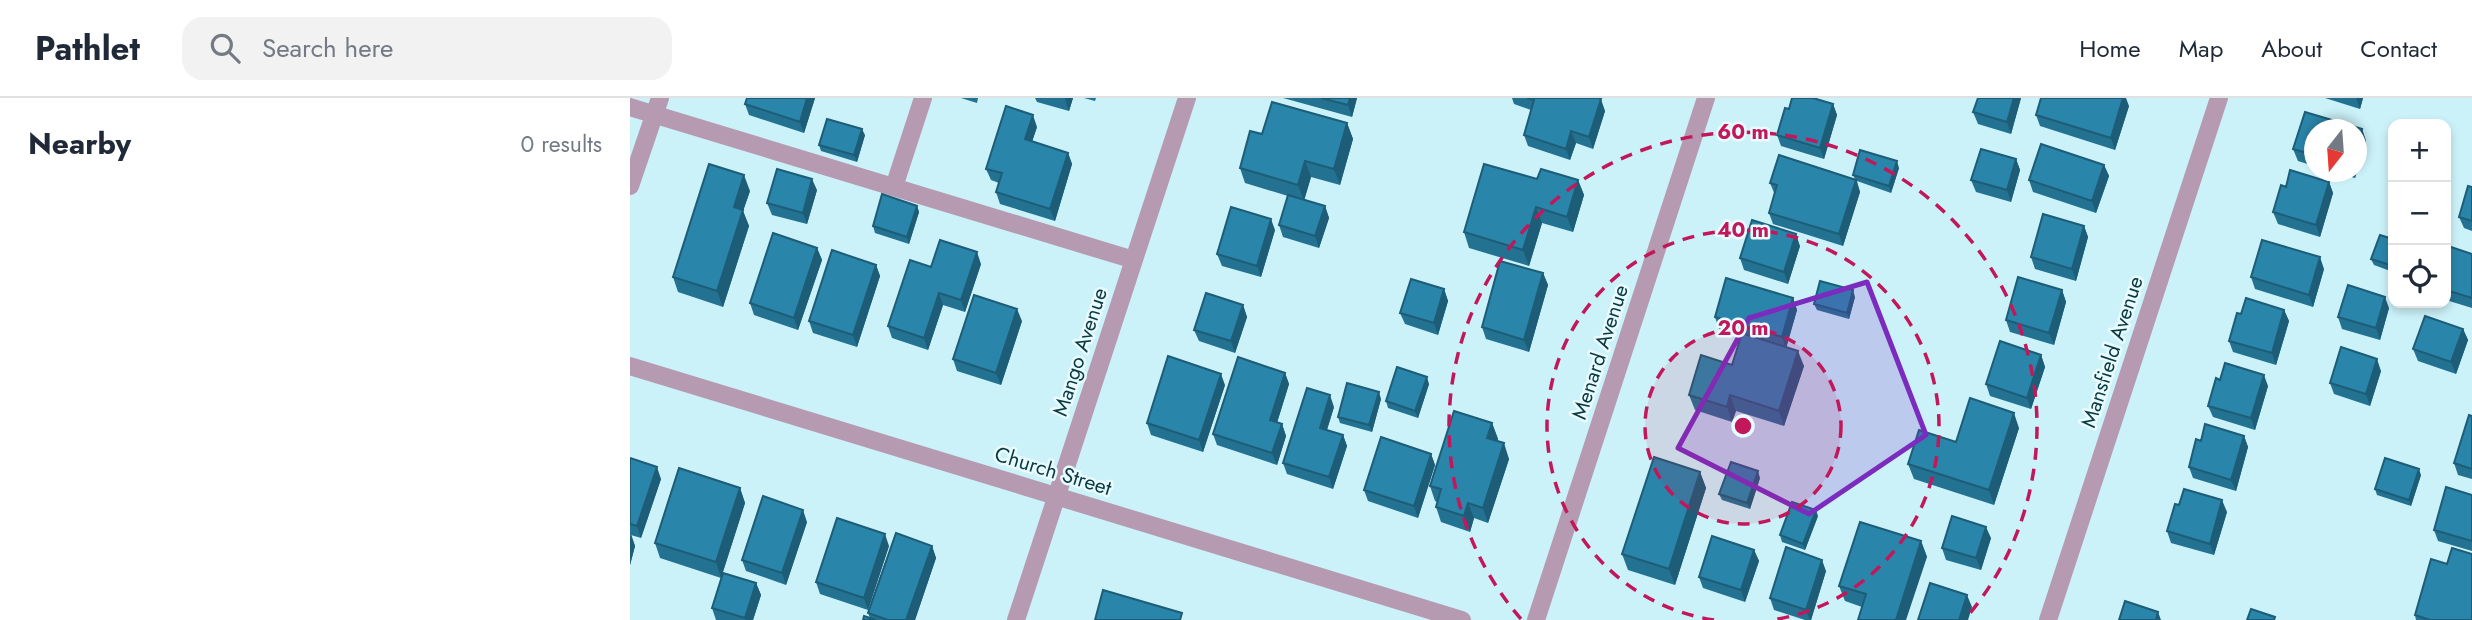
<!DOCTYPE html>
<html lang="en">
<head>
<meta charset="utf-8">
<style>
	body { margin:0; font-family:Jost,sans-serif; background:#f2f2f3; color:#1f2937 }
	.controls { position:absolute; right:21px; top:21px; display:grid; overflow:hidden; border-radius:14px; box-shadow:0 4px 10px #0003 }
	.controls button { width:63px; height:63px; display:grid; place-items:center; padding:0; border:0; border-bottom:2px solid #e0e1e3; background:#fff; color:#1f2937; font:35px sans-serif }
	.compass { position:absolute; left:1674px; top:21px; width:63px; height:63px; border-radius:50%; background:#fff; box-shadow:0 4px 10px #0003; rotate:197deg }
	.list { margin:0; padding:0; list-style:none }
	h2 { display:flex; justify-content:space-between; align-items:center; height:91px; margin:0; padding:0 28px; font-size:30px }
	h2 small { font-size:23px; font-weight:400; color:#747a83 }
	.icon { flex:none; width:38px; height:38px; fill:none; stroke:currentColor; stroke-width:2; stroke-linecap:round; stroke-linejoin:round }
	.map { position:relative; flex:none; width:1842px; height:522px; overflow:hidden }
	header { display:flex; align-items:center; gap:42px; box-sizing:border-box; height:98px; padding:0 35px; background:#fff; border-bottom:2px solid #e0e1e3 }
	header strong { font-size:33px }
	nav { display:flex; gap:38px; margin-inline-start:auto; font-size:24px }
	.search { width:490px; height:63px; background:#f2f2f3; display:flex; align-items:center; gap:18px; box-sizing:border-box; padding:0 24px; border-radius:21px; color:#747a83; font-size:26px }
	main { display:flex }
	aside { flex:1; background:#fff }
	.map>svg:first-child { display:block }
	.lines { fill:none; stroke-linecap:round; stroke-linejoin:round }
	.minor { stroke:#b59ab2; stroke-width:18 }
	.wall { fill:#247292 }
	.shaded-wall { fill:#1d5d77 }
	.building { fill:#2a85aa; stroke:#1d5d77; stroke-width:2 }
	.marked { fill:#7b2cbf; fill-opacity:0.2; stroke:#7b2cbf; stroke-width:5; stroke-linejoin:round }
	.ring { fill:none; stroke:#c2185b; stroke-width:3.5; stroke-dasharray:12 9 }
	.labels { text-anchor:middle; stroke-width:5; stroke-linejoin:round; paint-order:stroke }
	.street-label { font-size:21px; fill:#093941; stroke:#e9fbff }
	.centre { fill:#c2185b; stroke:#e9fbff; stroke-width:3.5 }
	.ring-label { font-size:21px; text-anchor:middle; font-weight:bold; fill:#c2185b; stroke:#e9fbff; stroke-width:5; stroke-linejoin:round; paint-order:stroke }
</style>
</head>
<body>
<header>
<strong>Pathlet</strong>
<div class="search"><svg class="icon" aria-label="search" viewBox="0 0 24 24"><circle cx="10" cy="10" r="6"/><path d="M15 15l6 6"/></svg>Search here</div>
<nav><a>Home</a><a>Map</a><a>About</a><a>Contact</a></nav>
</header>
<main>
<aside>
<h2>Nearby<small>0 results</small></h2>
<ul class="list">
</ul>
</aside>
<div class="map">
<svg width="1842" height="522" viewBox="0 0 1842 522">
	<rect width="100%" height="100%" fill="#ccf2f9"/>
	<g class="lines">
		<path class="minor" d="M0,9l504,153
			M0,88l30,-88
			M264,89l29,-89
			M0,268l832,254
			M386,522l171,-522
			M906,522l170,-522
			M1418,522l171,-522"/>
	</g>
	<path class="wall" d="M117,0h68l-11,35 -55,-18 -4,-11z
		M331,0h17l-1,5z
		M405,0h38l-4,13 -32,-9z
		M454,0h12l-1,3z
		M653,0h74l-5,19z
		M882,0h86l7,13 -12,38 -17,-6 -6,17 -42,-14 -4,-11 7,-25 -17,-6z
		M1391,0l-10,36 -33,-10 -5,-12z
		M1695,0h38l-3,11z
		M1203,6l4,11 -13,44 -43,-13 -4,-11 12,-26z
		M1499,8l-14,44 -75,-24 -4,-11z
		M1675,14l57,17 4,12 -11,37 -21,-6h22v-42h-42v36l-16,-5 -5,-12z
		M717,25l6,16 -13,46 -29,-8 -7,23 21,6 4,12 -10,30 -36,-11 -4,-12 9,-29 -43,-13 -5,-15 22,-34z
		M407,29l-5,14 36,12 4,11 -17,57 -55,-17 -4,-12 3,-9 -8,-3 -5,-11z
		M235,37l-8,27 -36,-11 -2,-6z
		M1386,61l4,11 -9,32 -35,-10 -5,-12z
		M1474,67l5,11 -13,37 -63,-21 -4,-12z
		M1269,70l-8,25 -34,-12 3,11 -17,54 -70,-22 -4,-11 6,-18 -5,-12 85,-4 -2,-4z
		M907,81l41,1 6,15 -11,37 -31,-9 -13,43 -60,-18 -5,-16z
		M1699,84l4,11 -13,44 -42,-13 -5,-12 13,-25z
		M1842,89v44l-8,-3 -5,-11z
		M187,92l-10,34 -35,-9 -5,-12z
		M120,93l-7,20 6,15 -26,81 -45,-15 -5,-15z
		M287,108l2,6 -10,32 -34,-11 -2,-7z
		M1454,128l4,11 -12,44 -41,-12 -4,-12z
		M645,132l-14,47 -39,-11 -5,-12z
		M1763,141v33l-19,-7 -3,-6z
		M1170,148l-12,38 -44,-14 -4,-12z
		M187,150l5,12 -24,70 -44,-15 -4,-12z
		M1816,153l26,3v54l-26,-8z
		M351,166l-16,48 -22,-7 -15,45 -36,-12 -4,-12 43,-59z
		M246,167l4,11 -23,71 -44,-14 -4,-12z
		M1694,171l-11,38 -58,-18 -4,-12z
		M913,175l5,12 -19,67 -43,-13 -4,-12z
		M814,191l4,12 -10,34 -33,-11 -5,-11z
		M1432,192l4,12 -12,43 -44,-13 -4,-12z
		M1225,199l-6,22 -32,-9 -3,-6z
		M1163,200l4,12 -11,37 18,19 -20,60 -48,-15 -4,11 -37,-12 -6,-15 43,-30 9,-29 -22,-7 -4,-12z
		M613,207l4,12 -12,36 -36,-12 -5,-11z
		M1759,210l-9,32 -38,-11 -4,-12z
		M1654,212l5,11 -13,44 -43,-13 -4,-11 12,-27z
		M392,223l-21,64 -44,-14 -4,-12z
		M1833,231l5,11 -12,34 -38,-13 -5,-12z
		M1411,257l4,12 -14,42 -41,-13 -4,-12z
		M1751,273l-11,35 -36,-12 -4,-11z
		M655,275l4,11 -12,39 5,1 4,12 -9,29 -60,-20 -4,-11z
		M1590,282l48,6 -13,44 -42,-13 -5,-11z
		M799,286l-11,34 -30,-10 -2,-7z
		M595,287l-22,67 -52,-17 -4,-12z
		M751,301l-9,33 -32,-9 -2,-6z
		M704,309l-7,23 16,5 4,11 -14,43 -46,-15 -4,-11z
		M1842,318v63l-14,-4 -4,-12z
		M862,325l6,16 -1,2 12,18 -21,64 -14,-5 -4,14 -29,-10 -5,-15 1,-5 -2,-1 -5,-15z
		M1389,330l-25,77 -80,-26 -6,-15z
		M1614,338l4,11 -12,44 -43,-13 -4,-11 12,-26z
		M801,356l4,11 -17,53 -50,-17 -4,-11z
		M0,360l31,21 -20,59 -10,-3 4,11 -5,19z
		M1070,374l6,16 -31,97 -47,-15 -6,-16z
		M1791,377l-10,31 -34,-11 -2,-6z
		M1130,380l-10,31 -28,-9 -3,-6z
		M110,390l5,15 -24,75 -61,-20 -5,-15z
		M1842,397v56l-34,-10 -4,-11z
		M1597,414l-13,43 -43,-12 -4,-12z
		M1188,418l-13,34 -23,-8 -2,-7z
		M177,424l-21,63 -40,-14 -4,-11z
		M1361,440l-10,32 -35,-10 -4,-12z
		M1291,443l6,16 -65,50 -17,-6 -6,-15z
		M259,448l-21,64 -48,-16 -4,-12z
		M302,448l4,12 -21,62h-52l7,-2 -2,-5z
		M1124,452l5,11 -14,41 -42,-14 -4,-11z
		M1817,466l25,56h-56l-1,-5z
		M1196,473l-15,49h-6l-31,-10 -4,-12z
		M126,485l5,12 -8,25h-37l-4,-12z"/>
	<path class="shaded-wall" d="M177,0h8l-11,35 -4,-11z
		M435,0h8l-4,13 -4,-12z
		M720,0h7l-5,19 -4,-12z
		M1384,0h7l-10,36 -4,-12z
		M1493,0h3l3,8 -14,44 -4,-12z
		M1726,0h7l-3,11z
		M971,1l4,12 -12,38 -4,-12z
		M1203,6l4,11 -13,44 -4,-11z
		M403,17l4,12 -8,24 -4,-12z
		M717,25l6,16 -13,46 -6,-16z
		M232,31l3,6 -8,27 -3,-7z
		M1732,31l4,12 -11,37 -2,-6h3v-24z
		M941,33l5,12 -6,17 -4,-11z
		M438,55l4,11 -17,57 -5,-12z
		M1386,61l4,11 -9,32 -4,-12z
		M675,63l6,16 -7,24 -6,-16z
		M1267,63l2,7 -8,25 -2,-7z
		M1474,67l5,11 -13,37 -4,-12z
		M114,77l6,16 -7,20 6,15 -26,81 -6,-16 17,-84z
		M182,81l5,11 -10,34 -4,-11z
		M948,82l6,15 -11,37 -6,-15z
		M1226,82l4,12 -17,54 -4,-12z
		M1699,84l4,11 -13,44 -4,-12z
		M287,108l2,6 -10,32 -2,-7z
		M695,108l4,12 -10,30 -4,-12z
		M906,109l6,16 -13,43 -6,-16z
		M641,121l4,11 -14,47 -4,-11z
		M1454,128l4,11 -12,44 -4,-12z
		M1166,136l4,12 -12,38 -4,-12z
		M187,150l5,12 -24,70 -4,-12z
		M347,154l4,12 -16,48 -4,-12z
		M1690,159l4,12 -11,38 -4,-12z
		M246,167l4,11 -23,71 -4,-12z
		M913,175l5,12 -19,67 -5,-12z
		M814,191l4,12 -10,34 -4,-12z
		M1223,192l2,7 -6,22 -2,-6z
		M1432,192l4,12 -12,43 -5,-12z
		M309,195l4,12 -15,45 -4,-12z
		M1755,199l4,11 -9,32 -4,-12z
		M1163,200l4,12 -11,39 -4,-12z
		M613,207l4,12 -12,36 -4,-12z
		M387,211l5,12 -21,64 -5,-12z
		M1654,212l5,11 -13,44 -4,-12z
		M1833,231l5,11 -12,34 -5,-12z
		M1168,253l6,15 -20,60 -5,-15z
		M1411,257l4,12 -14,42 -4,-11z
		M1747,261l4,12 -11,35 -4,-12z
		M655,275l4,11 -15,48 -4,-12z
		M591,276l4,11 -22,67 -4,-12z
		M1634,277l4,11 -13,44 -4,-12z
		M797,279l2,7 -11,34 -3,-7z
		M749,294l2,7 -9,33 -3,-7z
		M700,297l4,12 -10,32 -4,-11z
		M1100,297l6,16 -4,11 -5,-15z
		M1384,315l5,15 -25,77 -5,-15z
		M862,325l6,16 -5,15 -6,-16z
		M652,326l4,12 -9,29 -5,-12z
		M713,337l4,11 -14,43 -4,-12z
		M1614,338l4,11 -12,44 -5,-11z
		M874,345l5,16 -21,64 -5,-15z
		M801,356l4,11 -17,53 -4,-12z
		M27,369l4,12 -20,59 -4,-12z
		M1789,371l2,6 -10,31 -2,-6z
		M1128,373l2,7 -10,31 -3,-6z
		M1070,374l6,16 -31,97 -6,-16z
		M110,390l5,15 -24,75 -5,-16z
		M1592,402l5,12 -13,43 -4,-11z
		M838,405l6,15 -4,14 -6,-16z
		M173,412l4,12 -21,63 -4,-12z
		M1186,412l2,6 -13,34 -2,-6z
		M1356,429l5,11 -10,32 -5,-12z
		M1,436l4,12 -5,19v-27z
		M255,436l4,12 -21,64 -4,-12z
		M1291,443l6,16 -21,63h-10z
		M302,448l4,12 -21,62h-9z
		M1124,452l5,11 -14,41 -4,-12z
		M1192,462l4,11 -15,49h-1l-4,-10z
		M126,485l5,12 -8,25h-7l-1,-2z
		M1337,497l5,12 -4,13h-9z
		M1528,514l3,8h-5z"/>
	<path class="building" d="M117,0h60l-7,24 -55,-18z
		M691,0h29l-2,7z
		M897,0h71l3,1 -12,38 -18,-6 -5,18 -42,-14 10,-35z
		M1162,0h21l20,6 -13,44 -43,-13 8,-27 4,1z
		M1348,0h36l-7,24 -34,-10z
		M1411,0h82l-12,40 -75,-23z
		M642,4l75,21 -13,46 -29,-8 -7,24 -58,-17 10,-37 12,3z
		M376,8l27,9 -8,24 43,14 -18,56 -54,-17 6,-19 -16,-4z
		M1675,14l57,17 -6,19v-18h-42v25l-21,-6z
		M197,21l35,10 -8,26 -35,-10z
		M1411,46l63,21 -12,36 -63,-21z
		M1351,51l35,10 -9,31 -36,-10z
		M1230,52l37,11 -8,25 -36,-11z
		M1149,57l77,25 -17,54 -70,-21 8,-28 -7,-2z
		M79,66l35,11 -10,32 9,3 -26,81 -44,-14z
		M854,66l53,15 4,-10 37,11 -11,37 -31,-10 -13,43 -59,-18z
		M147,71l35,10 -9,34 -36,-10z
		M1660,72l39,12 -13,43 -43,-13 8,-27 5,2z
		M1838,88l4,1v34l-13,-4z
		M252,96l35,12 -10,31 -34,-11z
		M658,97l37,11 -10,30 -36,-11z
		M601,109l40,12 -14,47 -40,-12z
		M1413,116l41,12 -12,43 -41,-12z
		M1122,122l44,14 -12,38 -44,-14z
		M143,135l44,15 -23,70 -44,-15z
		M1750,137l13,4v27l-22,-7z
		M310,142l37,12 -16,48 -22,-7 -15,45 -36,-12 22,-66 21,7z
		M1632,142l58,17 -11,38 -58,-18z
		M1818,148l24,8v44l-26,-8v-39z
		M202,152l44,15 -23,70 -44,-14z
		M870,163l43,12 -19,67 -42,-13z
		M1388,179l44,13 -13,43 -43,-13z
		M1096,180l67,20 -11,39 -67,-20z
		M781,181l33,10 -10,34 -34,-10z
		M1190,183l33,9 -6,23 -33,-9z
		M1718,187l37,12 -9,31 -38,-11z
		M576,195l37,12 -12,36 -37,-11z
		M344,197l43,14 -21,64 -43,-14z
		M1616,200l38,12 -12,43 -43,-12 8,-28 4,1z
		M1795,218l38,13 -12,33 -38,-13z
		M1112,235l56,18 -19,60 -49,-16 -3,12 -38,-12 12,-40 31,10z
		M1370,243l41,14 -14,43 -41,-14z
		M1711,249l36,12 -11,35 -36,-11z
		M538,258l53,18 -22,66 -52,-17z
		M608,259l47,16 -15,47 12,4 -10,29 -59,-19z
		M1595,265l39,12 -13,43 -43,-12 8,-28 4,2z
		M767,269l30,10 -12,34 -29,-10z
		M717,285l32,9 -10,33 -31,-8z
		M677,290l23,7 -10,33 23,7 -14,42 -46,-14z
		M1340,300l44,15 -25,77 -81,-26 11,-34 37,12z
		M824,313l38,12 -5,15 17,5 -21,65 -15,-5 -4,13 -28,-9 5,-18 -11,-3z
		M1839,317l3,1v53l-18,-6z
		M1575,326l39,12 -13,44 -42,-13 7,-28 5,2z
		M751,339l50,17 -17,52 -50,-16z
		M1024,359l46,15 -31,97 -47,-15z
		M0,360l27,9 -20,59 -7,-2z
		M1755,360l34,11 -10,31 -34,-11z
		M1101,364l27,9 -11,32 -28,-9z
		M49,370l61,20 -24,74 -61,-19z
		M1816,389l26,8v46l-38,-11z
		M1554,391l38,11 -12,44 -43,-13 8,-27 4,1z
		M133,398l40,14 -21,63 -40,-13z
		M1162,404l24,8 -13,34 -23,-9z
		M1322,418l34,11 -10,31 -34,-10z
		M207,420l48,16 -21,64 -48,-16z
		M1230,424l61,19 -25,79h-38l8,-26 -27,-8z
		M266,435l36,13 -26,74h-18l-20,-7z
		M1082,438l42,14 -13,40 -42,-13z
		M1156,449l36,13 -16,50 -36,-12z
		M1822,450l20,6v66h-42l-15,-5 16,-56 16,5z
		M93,475l33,10 -11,35 -33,-10z
		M1300,485l37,12 -8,25h-41z
		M473,492l79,23 -2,7h-85z
		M1495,503l33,11 -2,8h-37z
		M1621,511l24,8 -1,3h-27z
		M234,518l12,4h-13z"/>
	<path class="marked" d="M1237,184l59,153 -117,79 -131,-66 71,-130z"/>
	<circle cx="1113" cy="328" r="98" fill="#c2185b" fill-opacity=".12"/>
	<g class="ring">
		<circle cx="1113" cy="328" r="98"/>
		<path d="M1084 522A196 196 0 1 1 1142 522"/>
		<path d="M891 521A294 294 0 1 1 1335 521"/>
	</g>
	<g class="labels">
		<g class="street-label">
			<text transform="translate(450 254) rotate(-72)" y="7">Mango Avenue</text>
			<text transform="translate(970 254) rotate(-72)" y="7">Menard Avenue</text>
			<text transform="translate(1482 254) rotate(-72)" y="7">Mansfield Avenue</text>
			<text transform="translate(423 373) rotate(17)" y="7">Church Street</text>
		</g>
	</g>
	<circle cx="1113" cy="328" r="10" class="centre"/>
	<g class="ring-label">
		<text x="1113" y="41">60 m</text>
		<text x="1113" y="139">40 m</text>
		<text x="1113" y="237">20 m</text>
	</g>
</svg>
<div class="controls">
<button>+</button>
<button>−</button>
<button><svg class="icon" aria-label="locate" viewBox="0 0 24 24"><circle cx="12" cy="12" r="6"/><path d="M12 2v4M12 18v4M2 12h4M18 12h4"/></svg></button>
</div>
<svg class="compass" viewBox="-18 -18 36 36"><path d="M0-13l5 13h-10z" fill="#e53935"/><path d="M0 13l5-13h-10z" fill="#747a83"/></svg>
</div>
</main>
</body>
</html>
